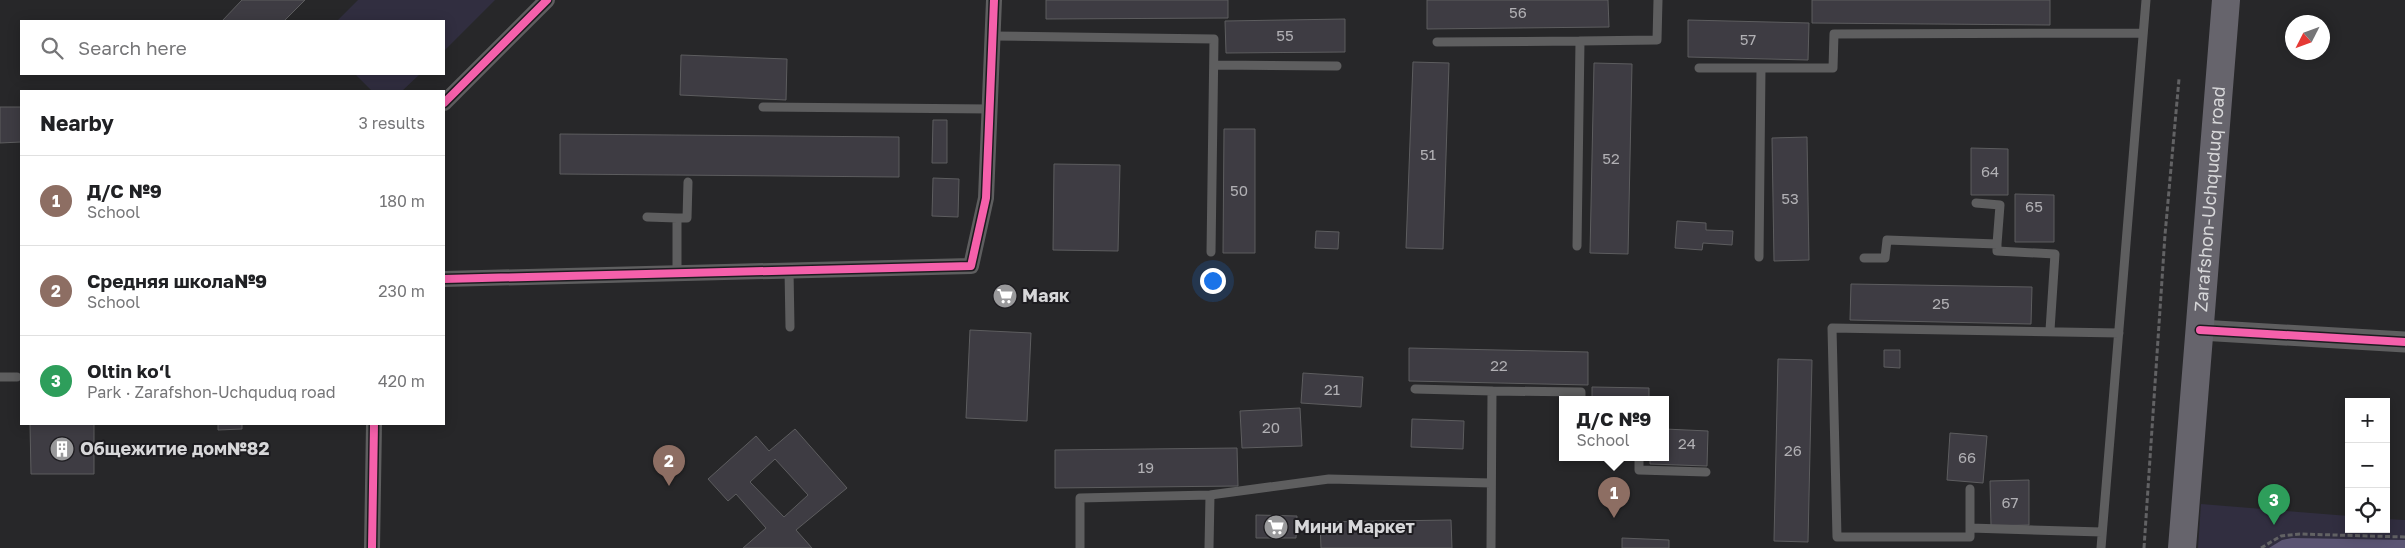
<!DOCTYPE html>
<html lang="en">
<head>
<meta charset="utf-8">
<style>
	body { margin:0; font-family:"Golos Text",sans-serif; background:#f2f2f2; color:#202124 }
	.controls { position:absolute; right:15px; bottom:15px; display:grid; overflow:hidden; border-radius:0px; box-shadow:0 2px 12px #0003 }
	.controls button { width:45px; height:45px; display:grid; place-items:center; padding:0; border:0; border-bottom:1px solid #e0e0e0; background:#fff; color:#202124; font:25px sans-serif }
	.compass { position:absolute; left:2285px; top:15px; width:45px; height:45px; border-radius:50%; background:#fff; box-shadow:0 2px 12px #0003; rotate:228deg }
	.you { position:absolute; left:1212px; top:280px; width:18px; height:18px; margin:-12px; border:4px solid #fff; border-radius:50%; background:#1a73e8; box-shadow:0 0 0 8px #1a73e833 }
	.badge { display:grid; place-items:center; width:32px; height:32px; border-radius:50%; background:#56575a; color:#fff; font-size:16px; font-weight:700 }
	.pin { position:absolute; translate:-50% -41px; filter:drop-shadow(0 1px 2px #0008) }
	.pin::after { content:''; position:absolute; top:26px; width:18px; height:15px; background:inherit; clip-path:polygon(0 0,100% 0,50% 100%) }
	.popup { position:absolute; left:1559px; top:396px; width:110px; height:65px; box-sizing:border-box; display:grid; place-content:center; border-radius:0px; background:#fff; filter:drop-shadow(0 1px 4px #0005); font-size:16px; white-space:nowrap; color:#757577 }
	.popup b { font-size:19px; color:#202124 }
	.popup::after { content:''; position:absolute; left:50%; top:100%; margin-left:-10px; border:10px solid transparent; border-top-color:#fff }
	.list { margin:0; padding:0; list-style:none }
	h2 { display:flex; justify-content:space-between; align-items:center; height:65px; margin:0; padding:0 20px; font-size:21px }
	h2 small { font-size:16px; font-weight:400; color:#757577 }
	.list li { display:grid; grid-template-columns:32px 1fr auto; gap:15px; align-items:center; box-sizing:border-box; height:90px; padding:0 20px; border-top:1px solid #e0e0e0 }
	.list b { display:block; font-size:19px; white-space:nowrap }
	.list p { margin:0; font-size:16px; white-space:nowrap; color:#757577 }
	.list em { font-size:16px; font-style:normal; color:#757577 }
	.icon { flex:none; width:28px; height:28px; fill:none; stroke:currentColor; stroke-width:2; stroke-linecap:round; stroke-linejoin:round }
	.map { position:relative; flex:none; width:2405px; height:548px; overflow:hidden }
	.search { position:absolute; background:#fff; box-shadow:0 2px 12px #0003; left:20px; top:20px; width:425px; height:55px; display:flex; align-items:center; gap:12px; box-sizing:border-box; padding:0 18px; border-radius:0px; color:#757577; font-size:19px }
	.panel { position:absolute; background:#fff; box-shadow:0 2px 12px #0003; left:20px; top:90px; width:425px; height:335px; border-radius:0px }
	.map>svg:first-child { display:block }
	.green { fill:#312e40 }
	.water { fill:#5b5573 }
	.building { fill:#3e3c43; stroke:#5d5d5f; fill-rule:evenodd }
	.lines { fill:none; stroke-linecap:round; stroke-linejoin:round }
	.path { stroke:#626264; stroke-width:3; stroke-dasharray:5 2.5; stroke-linecap:butt }
	.service { stroke:#5e5e5f; stroke-width:9 }
	.minor { stroke:#5e5e5f; stroke-width:16 }
	.tertiary { stroke:#5e5e5f; stroke-width:21 }
	.trunk { stroke:#66646c; stroke-width:28 }
	.cycleway-casing { stroke:#1d1c20; stroke-width:11 }
	.cycleway { stroke:#f560ab; stroke-width:8 }
	.labels { text-anchor:middle; stroke-width:4; stroke-linejoin:round; paint-order:stroke }
	.number-label { font-size:15px; fill:#b1b0b4 }
	.street-label { font-size:18px; fill:#d7d7d9; stroke:#1d1c20 }
	.poi-label { font-size:18px; font-weight:bold; fill:#d7d7d9; stroke:#1d1c20; text-anchor:start }
</style>
</head>
<body>
<div class="map">
<svg width="2405" height="548" viewBox="0 0 2405 548">
	<rect width="100%" height="100%" fill="#272729"/>
	<path class="green" d="M358,0h137l-51,51v-30h-107z
		M355,74h65l-18,17h-30z
		M2201,504l148,12v13h37v-10l19,1v28h-207z"/>
	<path class="water" d="M2292,538l113,2v8h-136l13,-8z"/>
	<path class="building" d="M242,0h63l-21,21h-62z
		M1046,0h182v18l-182,1z
		M1427,0h181l1,27 -182,2z
		M1812,0h238v25l-238,-2z
		M1345,19v33l-119,1 -1,-32z
		M1688,20l121,3 -1,37 -120,-3z
		M681,55l106,4 -1,41 -106,-5z
		M1413,62l36,1 -6,186 -37,-1z
		M1594,63l38,1 -4,190 -38,-1z
		M0,107h21v35l-21,1z
		M933,120h14v43h-15z
		M1224,129h31v124h-32z
		M560,134l339,3v40l-339,-3z
		M1807,137l2,123 -35,1 -2,-123z
		M1971,148l37,1v46h-37z
		M1054,164l66,1 -2,86 -65,-1z
		M933,178l26,1 -1,38 -26,-1z
		M2015,194l39,1v47h-39z
		M1677,221l29,2v7l27,1 -1,14 -29,-2 -1,7 -27,-2z
		M1316,231l23,1 -1,17 -23,-1z
		M1851,284l181,3 -1,37 -181,-4z
		M970,330l61,3 -4,88 -61,-3z
		M1409,348l179,4v33l-179,-4z
		M1884,350h16v18l-16,-1z
		M1778,359l34,1 -4,182 -34,-1z
		M1303,373l60,4 -2,30 -60,-4z
		M1592,387l57,1v11h-57z
		M1300,408l2,38 -60,2 -2,-37z
		M1412,419l52,2 -1,28 -52,-2z
		M30,424h64v50h-63z
		M218,424h24v5l-24,1z
		M795,429l52,59 -51,42 16,18h-69l23,-20 -30,-34 -8,7 -20,-22 48,-43 13,15zM775,459l33,36 -24,22 -34,-35z
		M1665,429l43,2 -1,35 -57,-2v-7h15z
		M1950,433l37,3 -4,47 -36,-3z
		M1237,448l1,38 -183,2v-38z
		M2029,480v45l-38,1 -1,-45z
		M1256,515l41,1 -1,22h-40z
		M1451,520l1,28h-131l-1,-26z
		M1622,538l47,2v8h-47z"/>
	<g class="lines">
		<path class="path" d="M2144,548l21,-313 14,-156
			M2261,548l20,-12 19,-2 105,3"/>
		<path class="service" d="M993,36l221,3 -3,213
			M1580,41l77,-1 1,-40
			M1437,42l143,-1 -3,205
			M1214,65l123,1
			M1699,68h134l1,-34 309,-1
			M763,107l227,2
			M647,217l30,1v55
			M677,218h10l1,-36
			M1997,244v7l58,3 -5,76
			M1759,257l2,-189
			M1864,258h21l2,-18 110,4 3,-39 -24,-2
			M789,270l1,57
			M0,377h17
			M1415,389l77,2 -1,157
			M1492,391l89,1v7
			M1639,457v13l67,2
			M1970,489v48h-133l-5,-209 287,5
			M1970,528l132,4
			M1080,548v-50l130,-3 119,-16 162,4
			M1209,548l1,-53
			M2101,548l45,-548"/>
		<path class="minor" d="M444,103l103,-103
			M444,279l527,-13 15,-68 8,-198
			M372,548l2,-124"/>
		<path class="tertiary" d="M2200,330l205,12"/>
		<path class="trunk" id="s1" d="M2182,548l44,-548"/>
		<defs>
			<path id="cycleway" d="M444,103l103,-103
				M444,279l527,-13 15,-68 8,-198
				M2200,330l205,12
				M372,548l2,-124"/>
		</defs>
		<use href="#cycleway" class="cycleway-casing"/>
		<use href="#cycleway" class="cycleway"/>
	</g>
	<defs>
		<symbol id="supermarket-disc" viewBox="-11 -11 22 22"><circle r="9.5" fill="#99999b" stroke="#1d1c20"/><path d="M-6-5.5h2.5l.6 2H6L4.5 2H-2.5L-4.4-4H-6ZM-1.5 3.2a1.3 1.3 0 1 0 .1 0ZM3 3.2a1.3 1.3 0 1 0 .1 0Z" fill="#fff"/></symbol>
		<symbol id="building-disc" viewBox="-11 -11 22 22"><circle r="9.5" fill="#99999b" stroke="#1d1c20"/><path d="M-4-6H4V6H1V3H-1V6H-4ZM-2.5-4.3h1.7v1.8h-1.7ZM.8-4.3h1.7v1.8H.8ZM-2.5-1h1.7V.8h-1.7ZM.8-1h1.7V.8H.8Z" fill="#fff"/></symbol>
	</defs>
	<g fill-rule="evenodd">
		<use href="#supermarket-disc" x="991" y="282" width="28" height="28"/>
		<use href="#building-disc" x="48" y="435" width="28" height="28"/>
		<use href="#supermarket-disc" x="1262" y="513" width="28" height="28"/>
	</g>
	<g class="labels">
		<g class="number-label">
			<text x="1518" y="18">56</text>
			<text x="1285" y="41">55</text>
			<text x="1748" y="45">57</text>
			<text x="1428" y="160">51</text>
			<text x="1611" y="164">52</text>
			<text x="1990" y="177">64</text>
			<text x="1239" y="196">50</text>
			<text x="1790" y="204">53</text>
			<text x="2034" y="212">65</text>
			<text x="1941" y="309">25</text>
			<text x="1499" y="371">22</text>
			<text x="1332" y="395">21</text>
			<text x="1271" y="433">20</text>
			<text x="1687" y="449">24</text>
			<text x="1793" y="456">26</text>
			<text x="1967" y="463">66</text>
			<text x="1146" y="473">19</text>
			<text x="2010" y="508">67</text>
		</g>
		<g class="street-label">
			<text dy="6" stroke="none"><textPath href="#s1" startOffset="350">Zarafshon-Uchquduq road</textPath></text>
		</g>
		<g class="poi-label">
			<text x="1022" y="302">Маяк</text>
			<text x="80" y="455">Общежитие дом№82</text>
			<text x="1294" y="533">Мини Маркет</text>
		</g>
	</g>
</svg>
<div class="controls">
<button>+</button>
<button>−</button>
<button><svg class="icon" aria-label="locate" viewBox="0 0 24 24"><circle cx="12" cy="12" r="6"/><path d="M12 2v4M12 18v4M2 12h4M18 12h4"/></svg></button>
</div>
<svg class="compass" viewBox="-18 -18 36 36"><path d="M0-13l5 13h-10z" fill="#e53935"/><path d="M0 13l5-13h-10z" fill="#757577"/></svg>
<div class="you"></div>
<div class="pin badge" style="left:1614px;top:518px;background:#8d6e63">1</div>
<div class="popup"><b>Д/С №9</b>School</div>
<div class="pin badge" style="left:669px;top:486px;background:#8d6e63">2</div>
<div class="pin badge" style="left:2274px;top:525px;background:#2e9e5b">3</div>
<div class="search"><svg class="icon" aria-label="search" viewBox="0 0 24 24"><circle cx="10" cy="10" r="6"/><path d="M15 15l6 6"/></svg>Search here</div>
<section class="panel">
<h2>Nearby<small>3 results</small></h2>
<ul class="list">
<li><span class="badge" style="background:#8d6e63">1</span><div><b>Д/С №9</b><p>School</p></div><em>180 m</em></li>
<li><span class="badge" style="background:#8d6e63">2</span><div><b>Средняя школа№9</b><p>School</p></div><em>230 m</em></li>
<li><span class="badge" style="background:#2e9e5b">3</span><div><b>Oltin ko‘l</b><p>Park · Zarafshon-Uchquduq road</p></div><em>420 m</em></li>
</ul>
</section>
</div>
</body>
</html>
